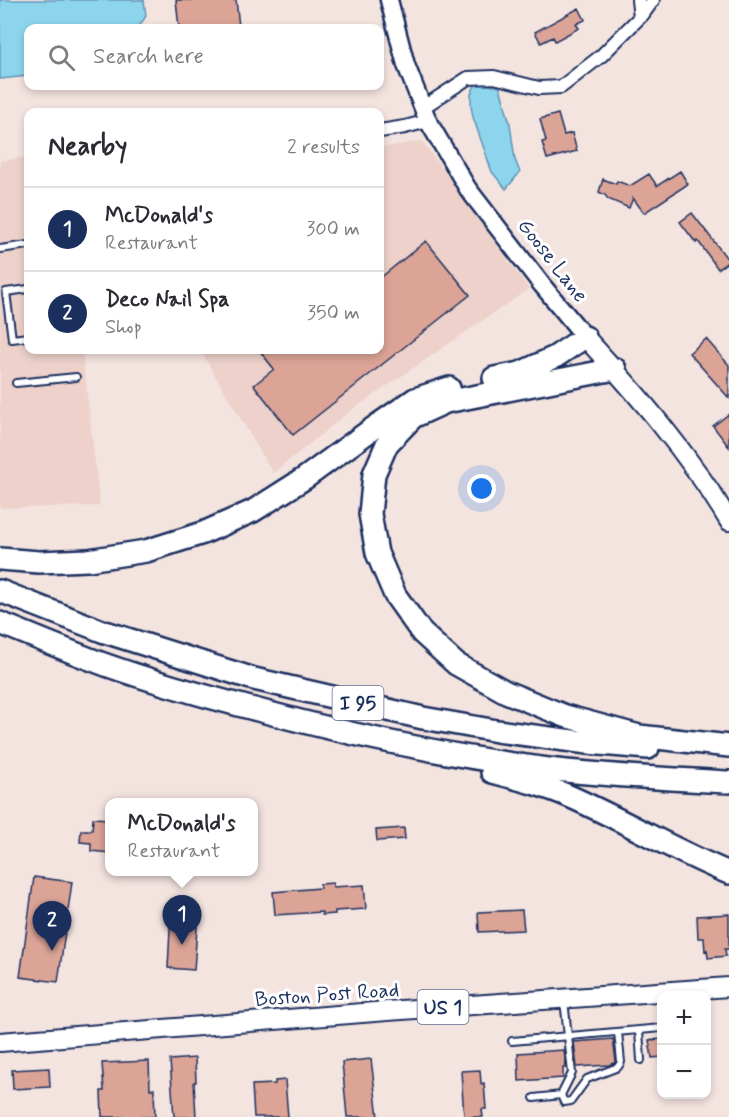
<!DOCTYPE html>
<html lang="en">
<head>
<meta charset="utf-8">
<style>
	body { margin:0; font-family:Mynerve,sans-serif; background:#f7f7f7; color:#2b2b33 }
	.controls { position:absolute; right:18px; bottom:18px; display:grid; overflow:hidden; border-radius:12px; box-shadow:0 3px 9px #0003 }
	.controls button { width:54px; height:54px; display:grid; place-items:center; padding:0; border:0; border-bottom:2px solid #e1e1e2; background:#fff; color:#2b2b33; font:30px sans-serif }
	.you { position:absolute; left:482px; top:489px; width:21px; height:21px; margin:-15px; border:4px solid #fff; border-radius:50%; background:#1a73e8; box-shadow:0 0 0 9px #1a73e833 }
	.badge { display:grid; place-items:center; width:39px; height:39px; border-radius:50%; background:#1b2f5e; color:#fff; font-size:20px; font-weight:700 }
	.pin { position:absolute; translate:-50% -50px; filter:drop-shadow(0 2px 3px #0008) }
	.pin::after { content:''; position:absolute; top:32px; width:21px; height:18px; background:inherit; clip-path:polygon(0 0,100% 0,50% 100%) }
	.popup { position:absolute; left:105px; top:798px; width:153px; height:78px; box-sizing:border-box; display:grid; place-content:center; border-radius:12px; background:#fff; filter:drop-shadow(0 2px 4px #0005); font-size:20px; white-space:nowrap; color:#7c7c81 }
	.popup b { font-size:22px; color:#2b2b33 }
	.popup::after { content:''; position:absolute; left:50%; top:100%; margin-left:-12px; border:12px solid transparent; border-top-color:#fff }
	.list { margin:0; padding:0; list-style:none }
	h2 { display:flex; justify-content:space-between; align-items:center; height:78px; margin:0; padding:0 24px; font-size:26px }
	h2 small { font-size:20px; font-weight:400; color:#7c7c81 }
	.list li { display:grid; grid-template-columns:39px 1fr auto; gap:18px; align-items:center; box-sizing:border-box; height:84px; padding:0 24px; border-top:2px solid #e1e1e2 }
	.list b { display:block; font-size:22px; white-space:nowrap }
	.list p { margin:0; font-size:20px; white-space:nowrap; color:#7c7c81 }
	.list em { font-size:20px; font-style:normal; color:#7c7c81 }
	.icon { flex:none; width:33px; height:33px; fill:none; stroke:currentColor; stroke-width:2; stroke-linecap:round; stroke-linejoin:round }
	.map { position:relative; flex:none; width:729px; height:1117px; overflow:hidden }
	.search { position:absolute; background:#fff; box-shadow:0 3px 9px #0003; left:24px; top:24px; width:360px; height:66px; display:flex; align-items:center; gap:15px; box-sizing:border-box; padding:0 21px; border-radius:12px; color:#7c7c81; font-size:22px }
	.panel { position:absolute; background:#fff; box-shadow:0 3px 9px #0003; left:24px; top:108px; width:360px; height:246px; border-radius:12px }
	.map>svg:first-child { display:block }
	.built { fill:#edd1ca }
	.water { fill:#8cd5ed; stroke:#5f93b4; stroke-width:1.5 }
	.building { fill:#dca497; stroke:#1b2f5e; stroke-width:1.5 }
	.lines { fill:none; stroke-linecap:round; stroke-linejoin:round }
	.lane-casing { stroke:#1b2f5e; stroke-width:10 }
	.street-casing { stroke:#1b2f5e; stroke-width:16 }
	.secondary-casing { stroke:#1b2f5e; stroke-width:21 }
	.primary-casing { stroke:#1b2f5e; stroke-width:22 }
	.highway-casing { stroke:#1b2f5e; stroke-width:26 }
	.lane { stroke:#fff; stroke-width:6 }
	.street { stroke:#fff; stroke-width:12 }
	.secondary { stroke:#fff; stroke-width:16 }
	.primary { stroke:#fff; stroke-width:18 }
	.highway { stroke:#fff; stroke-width:21 }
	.labels { text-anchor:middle; stroke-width:6; stroke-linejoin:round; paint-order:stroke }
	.shield { fill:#fff; stroke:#5f6d8e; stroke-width:1.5 }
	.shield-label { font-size:20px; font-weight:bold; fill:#1b2f5e }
	.street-label { font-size:21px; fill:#1b2f5e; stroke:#fff }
</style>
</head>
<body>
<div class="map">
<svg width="729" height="1117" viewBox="0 0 729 1117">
	<rect width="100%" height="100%" fill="#f4e4e0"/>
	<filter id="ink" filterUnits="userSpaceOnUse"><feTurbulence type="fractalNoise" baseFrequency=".0167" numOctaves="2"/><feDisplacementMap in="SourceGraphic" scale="12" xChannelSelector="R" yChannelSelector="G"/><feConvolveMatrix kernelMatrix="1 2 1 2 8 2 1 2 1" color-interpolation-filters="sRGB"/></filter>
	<g filter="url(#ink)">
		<path class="built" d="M422,141l107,148 -180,123 -76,61 -73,-123h180v-202z
			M28,157v193h54l18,156 -100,2v-347z"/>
		<path class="water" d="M0,0h144l2,16 -8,12h-110v48l-28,3z
			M476,83l24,4 10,37 5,36 5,12 -14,17 -14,-17 -19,-55 -2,-11v-12z"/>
		<path class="building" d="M176,0h60l3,26 -20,2h-40z
			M579,8l6,12 -9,4 3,4 -24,13 -2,-4 -12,6 -6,-11z
			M558,114l6,21 8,-2 5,18 -30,8 -5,-17 4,-1 -6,-22z
			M680,171l8,13 -44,29 -11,-15 -4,10 -21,-9 -3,-4 -6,-3 4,-13 13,5 1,-3 13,5 19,-12 8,12z
			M692,213l37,48 -11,8 -20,-28 -2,2 -16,-21z
			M426,241l44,54 -177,140 -39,-50 20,-16 -15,-19h121v-72z
			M706,339l23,26v33l-40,-45z
			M729,414v33l-16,-21z
			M93,818l17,1v34l-19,-2v-8l-11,-1 1,-12h11z
			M404,828l1,11 -28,2 -1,-11z
			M34,877l38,5 -14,100 -38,-5z
			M333,883v4l31,-2 2,24 -31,2v3l-13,1v-3l-47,3 -2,-23 47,-4v-4z
			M183,909l11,1v4h4l-4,56 -26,-2 3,-58 12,1z
			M522,910l2,20 -45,2 -1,-20z
			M729,914v35h-4l1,7 -18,2 -1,-8 -2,1 -1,-13h-6l-1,-22z
			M613,1039l3,22 -2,2 -5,2 -32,2 -3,-25z
			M662,1039v18l-10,1 -3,-18z
			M564,1050l2,18h-3v10l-44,3 -1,-28z
			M195,1058l1,24h-2l2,35h-22l-4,-57z
			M371,1059l7,58h-31l-5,-55z
			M149,1061l1,28h4l1,28h-53l-1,-26h3l-2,-28z
			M49,1068l1,19 -37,2 -1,-19z
			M480,1070l1,14 3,-1 2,26h-4l1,8h-19l-3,-46z
			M285,1080l3,37h-34l-2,-32 23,-1v-3z"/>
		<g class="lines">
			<defs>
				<path id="lane" d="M0,249l28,-4
					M28,289l-22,3 6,47 16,-2
					M16,383l60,-6
					M639,1031l2,29
					M512,1041l150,-13
					M561,1095l3,7 7,-1 16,-22 31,-12 3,-5 -3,-30
					M561,1095l11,-22 -8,-73
					M534,1098l27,-3"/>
				<path id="street" d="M638,0l2,17
					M422,108l46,-30 26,-1 45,11 22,-1 40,-31 42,-42 10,-14
					M380,131l25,-4 23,-6"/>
				<path id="secondary" d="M389,0l17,65 22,56 40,68 74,96 43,52"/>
				<path id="primary" d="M585,337c53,58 104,117 144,184
					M0,1042l387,-31 342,-24"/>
				<path id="highway" d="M615,369l-169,33 -33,15 -26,27 -13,30 -4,40 7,39 18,42 27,38 34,31 50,28 59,24 74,20 90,10
					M494,378l26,-5 35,-16 30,-20
					M0,559l39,3 49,-2 58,-9 57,-18 50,-22 52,-33 74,-54 36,-25 34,-11
					M0,591l102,40 152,48 169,39 74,13 91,12 60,5
					M0,623c35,14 70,29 106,42 48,17 98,31 148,44 96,26 195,47 294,60 60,7 121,10 181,13
					M492,772c27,7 54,14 79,25 54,24 104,54 158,76"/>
			</defs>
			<use href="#lane" class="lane-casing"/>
			<use href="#street" class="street-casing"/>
			<use href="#secondary" class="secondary-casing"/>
			<use href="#primary" class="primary-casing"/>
			<use href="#highway" class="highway-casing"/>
			<use href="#lane" class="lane"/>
			<use href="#street" class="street"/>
			<use href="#secondary" class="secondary"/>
			<use href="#primary" class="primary"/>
			<use href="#highway" class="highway"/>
		</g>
	</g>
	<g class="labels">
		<g class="shield">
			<rect x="332.5" y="686" width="51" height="34" rx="4.5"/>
			<rect x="417.5" y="990" width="51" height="34" rx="4.5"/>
		</g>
		<g class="shield-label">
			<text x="358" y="710">I 95</text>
			<text x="443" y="1014">US 1</text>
		</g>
		<g class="street-label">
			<text transform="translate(553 260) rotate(52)" y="7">Goose Lane</text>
			<text transform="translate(327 994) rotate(-4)" y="7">Boston Post Road</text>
		</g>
	</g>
</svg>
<div class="controls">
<button>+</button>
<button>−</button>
</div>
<div class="you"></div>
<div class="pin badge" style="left:182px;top:945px">1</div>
<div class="popup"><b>McDonald's</b>Restaurant</div>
<div class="pin badge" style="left:52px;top:951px">2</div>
<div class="search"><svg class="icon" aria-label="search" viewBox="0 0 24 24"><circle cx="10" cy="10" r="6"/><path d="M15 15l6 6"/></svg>Search here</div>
<section class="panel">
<h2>Nearby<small>2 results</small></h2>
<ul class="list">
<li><span class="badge">1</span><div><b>McDonald's</b><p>Restaurant</p></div><em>300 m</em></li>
<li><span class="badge">2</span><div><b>Deco Nail Spa</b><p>Shop</p></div><em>350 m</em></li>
</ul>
</section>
</div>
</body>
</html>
